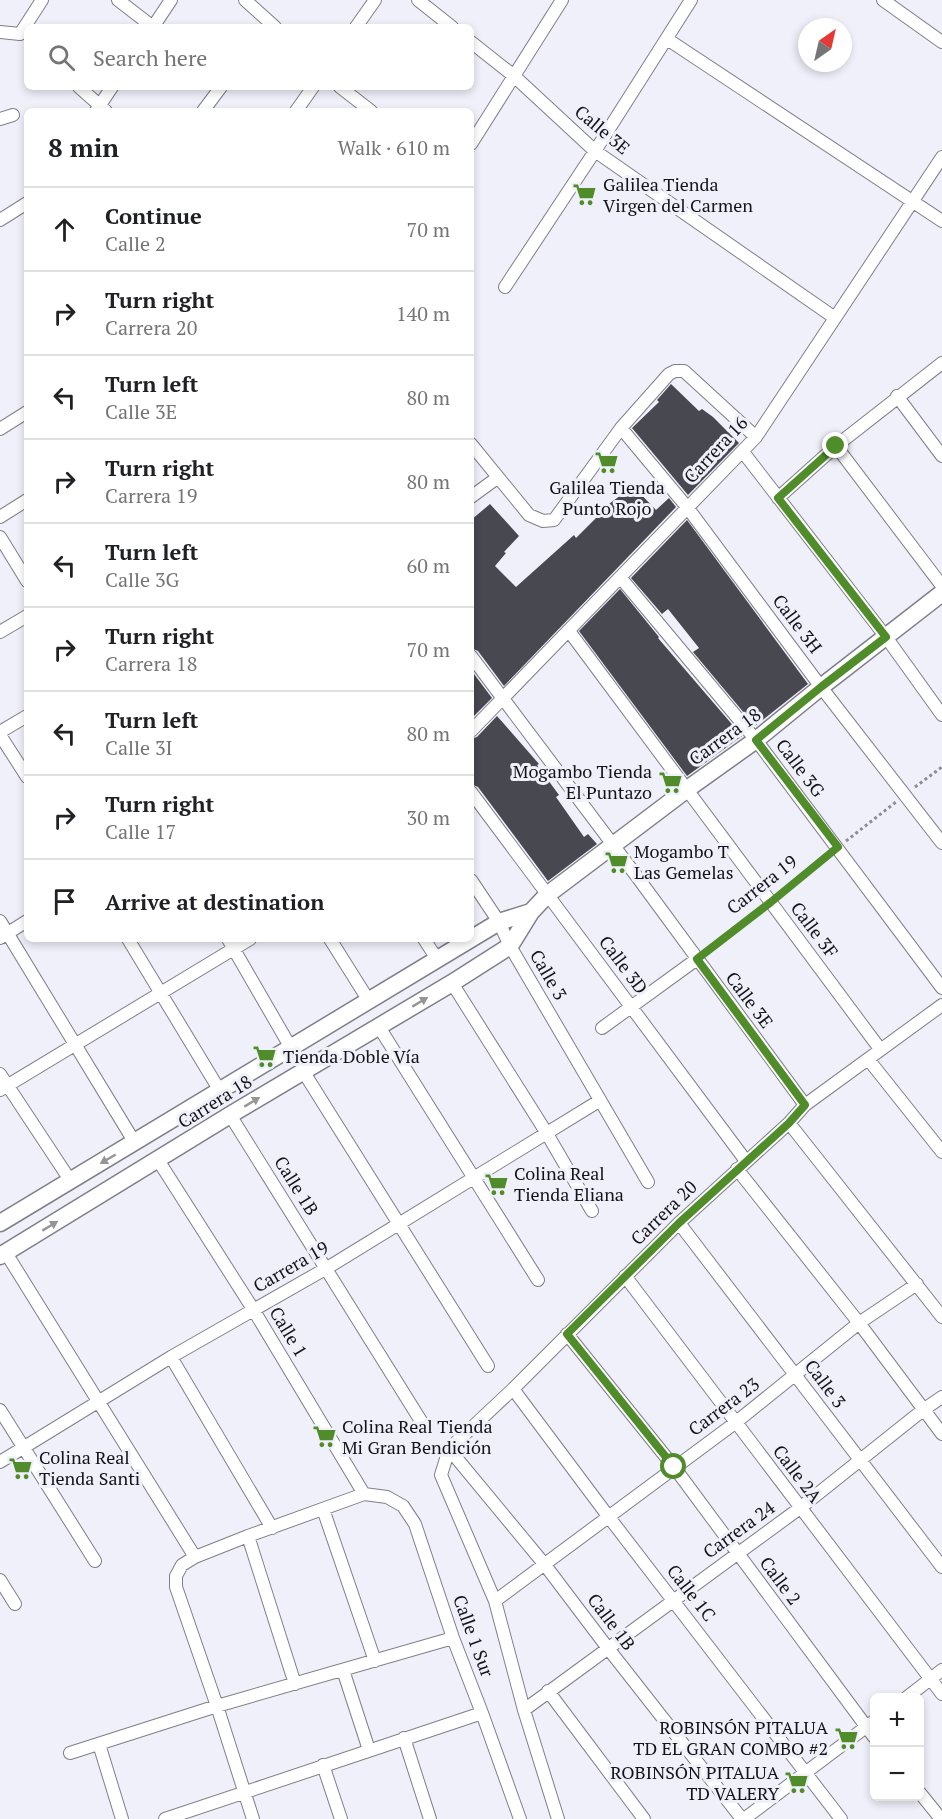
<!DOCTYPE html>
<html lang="en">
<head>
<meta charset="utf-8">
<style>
	body { margin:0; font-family:"PT Serif",serif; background:#f2f2f2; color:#202124 }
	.controls { position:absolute; right:18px; bottom:18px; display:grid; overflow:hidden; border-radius:9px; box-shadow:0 3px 9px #0003 }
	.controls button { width:54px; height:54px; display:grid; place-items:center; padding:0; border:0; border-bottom:2px solid #e0e0e0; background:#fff; color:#202124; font:30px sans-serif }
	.compass { position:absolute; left:798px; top:18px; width:54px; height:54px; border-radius:50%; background:#fff; box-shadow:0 3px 9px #0003; rotate:34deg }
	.stop { position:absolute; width:18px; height:18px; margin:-14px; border:4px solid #508c2a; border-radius:50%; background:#fff }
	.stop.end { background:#508c2a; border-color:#fff; box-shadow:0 2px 6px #0008 }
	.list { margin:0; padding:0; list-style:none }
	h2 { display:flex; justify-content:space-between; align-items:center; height:78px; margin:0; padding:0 24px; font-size:26px }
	h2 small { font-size:20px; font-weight:400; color:#757577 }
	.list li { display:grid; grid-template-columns:39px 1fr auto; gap:18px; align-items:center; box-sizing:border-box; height:84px; padding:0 24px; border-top:2px solid #e0e0e0 }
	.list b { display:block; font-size:22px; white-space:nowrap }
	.list p { margin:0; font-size:20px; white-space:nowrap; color:#757577 }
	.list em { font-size:20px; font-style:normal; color:#757577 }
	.icon { flex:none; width:33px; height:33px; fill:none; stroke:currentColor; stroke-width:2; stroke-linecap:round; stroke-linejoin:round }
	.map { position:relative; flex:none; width:942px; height:1819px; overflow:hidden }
	.search { position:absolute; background:#fff; box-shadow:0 3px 9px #0003; left:24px; top:24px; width:450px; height:66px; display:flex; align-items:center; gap:15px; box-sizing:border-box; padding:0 21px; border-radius:9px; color:#757577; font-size:22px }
	.panel { position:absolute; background:#fff; box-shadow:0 3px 9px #0003; left:24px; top:108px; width:450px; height:834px; border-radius:9px }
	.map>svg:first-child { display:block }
	.building { fill:#474850 }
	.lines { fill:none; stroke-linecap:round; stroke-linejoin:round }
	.street-casing { stroke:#7f7f89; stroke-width:14 }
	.secondary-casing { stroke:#7f7f89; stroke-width:19 }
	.path { stroke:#8d8d94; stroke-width:3; stroke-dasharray:3 3; stroke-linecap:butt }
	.street { stroke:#fff; stroke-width:12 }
	.secondary { stroke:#fff; stroke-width:16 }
	.oneway { fill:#959597 }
	.route { stroke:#508c2a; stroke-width:8 }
	.labels { text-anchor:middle; stroke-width:6; stroke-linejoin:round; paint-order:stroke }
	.street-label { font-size:18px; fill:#141418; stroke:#f0f0fb }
	.poi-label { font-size:18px; fill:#141418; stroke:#f0f0fb; text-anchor:start }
</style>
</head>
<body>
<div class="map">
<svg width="942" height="1819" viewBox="0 0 942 1819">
	<rect width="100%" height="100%" fill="#f0f0fb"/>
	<path class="building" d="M671,384l28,27 3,-2 11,8 26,26 -51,52 -56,-67 27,-26 -2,-2z
		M633,486l23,24 13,-12 7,9 -172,179 -26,-35 -7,-3v-128l19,-16 29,32 -15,16 2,1 -11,13 21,21 58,-52 2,3 23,-23 -2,-2z
		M687,520l121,164 -53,42 -62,-74 6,-4 -31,-39 -6,5 -31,-36z
		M620,589l39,48 -1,1 84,98 -55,40 -108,-145z
		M471,670l21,28 -21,21z
		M497,716l42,48 -2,1 22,30 -3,2 28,40 4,-3 9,10 -49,37 -70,-94 -7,-3v-45l6,-2z"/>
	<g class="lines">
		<defs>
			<path id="street" d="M118,0l35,27
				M245,0l30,27
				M418,0l34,27
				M883,0l59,42
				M153,27l18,-27
				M356,27l19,-27
				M0,32l20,2
				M20,34l22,-34
				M667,39l275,182
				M471,42l43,34 81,75 240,167
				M79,87l27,24
				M340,87l31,24
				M96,111l16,-24
				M203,111l18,-24
				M296,111l17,-24
				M0,119l13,-4
				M471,144l91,-144
				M0,220l27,-17
				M505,287l90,-136 96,-151
				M897,396l45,60
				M621,428l66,79 134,180 121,156
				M0,429l27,-17
				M471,444l58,71 14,6 11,-1 67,-92 48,-54 6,-3h9l72,66
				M836,446l106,140
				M743,452l143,185 56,78
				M471,497l26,-19
				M778,498l58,-52 106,-83
				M0,517l27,-17
				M0,537l27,44
				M620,577l136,163 186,248
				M569,631l311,418
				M0,632l27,-16
				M471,656l167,222 167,227
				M471,731l285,-294 186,-280
				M0,732l27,-16
				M0,735l27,42
				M471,792l275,369
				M471,880l28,42 11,24 138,236
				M0,921l135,222
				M0,938l27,-17
				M128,939l92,152
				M228,939l63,109
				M330,939l39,62
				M424,939l13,20
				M452,983l94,149 46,79
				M379,1027l159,253
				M602,1028l95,-69
				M868,1059l74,93
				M303,1071l185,295
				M0,1074l70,106
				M0,1090l250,-151
				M230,1115l196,314
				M789,1123l153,194
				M158,1160l95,149 111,185
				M737,1169l122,154 83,111
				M679,1223l263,344
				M6,1253l189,304
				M625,1276l317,418
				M567,1334l107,133 200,270
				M171,1357l101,171
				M513,1389l95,127 233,303
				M0,1410l95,151
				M449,1449l96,116 62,82 135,172
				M0,1462l171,-105 156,-89 272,-167
				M323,1509l52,152
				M248,1536l47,148
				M0,1580l15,24
				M495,1601l240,-178 124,-100 58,-39
				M343,1670l26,80
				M548,1691l96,128
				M906,1698l36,-28
				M524,1710l276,-202 123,-98 19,-13
				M404,1738l26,81
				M99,1744l23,75
				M70,1753l147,-47 236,-68
				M323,1765l18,54
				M920,1793l21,26
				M165,1819l317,-106
				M253,1819l-36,-113 -41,-119v-11l6,-11 13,-8 53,-21 116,-42 23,3 16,9 12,18 38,114 29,75 38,106
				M558,1819l-34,-109 -29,-109 -54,-126 8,-26 64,-60 166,-166 110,-100 16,-18 137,-100
				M744,1819l130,-98"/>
			<path id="secondary" d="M0,1223l499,-301 32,-10
				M0,1256l230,-141 222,-132 58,-37 21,-34 16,-17 139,-105 70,-50 65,-53 121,-94"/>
		</defs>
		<use href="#street" class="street-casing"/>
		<use href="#secondary" class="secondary-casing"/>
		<path class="path" d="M915,787l27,-20
			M846,841l50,-39
			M781,894l46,-38
			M708,950l54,-41"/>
		<use href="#street" class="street"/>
		<use href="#secondary" class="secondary"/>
	</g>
	<defs><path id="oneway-solid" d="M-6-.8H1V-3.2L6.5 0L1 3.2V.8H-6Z" transform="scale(1.5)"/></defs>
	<g class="oneway">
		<use href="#oneway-solid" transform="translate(420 1002) rotate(-31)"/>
		<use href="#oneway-solid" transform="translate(252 1102) rotate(-31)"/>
		<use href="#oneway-solid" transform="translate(108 1159) rotate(150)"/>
		<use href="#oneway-solid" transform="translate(50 1226) rotate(-31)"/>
	</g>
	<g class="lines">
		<path class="route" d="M674,1467l-107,-133 112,-111 110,-100 16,-18 -108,-146 74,-57 67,-55 -82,-107 65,-53 65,-50 -108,-139 58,-52"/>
	</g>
	<defs>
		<symbol id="supermarket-bare" viewBox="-9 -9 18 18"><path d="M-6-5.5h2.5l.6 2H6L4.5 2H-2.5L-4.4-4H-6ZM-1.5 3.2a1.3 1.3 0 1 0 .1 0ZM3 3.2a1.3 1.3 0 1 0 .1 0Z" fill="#508c2a" stroke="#f0f0fb" stroke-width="2.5" paint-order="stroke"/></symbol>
	</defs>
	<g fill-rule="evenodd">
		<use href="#supermarket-bare" x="568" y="178" width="33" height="33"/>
		<use href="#supermarket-bare" x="590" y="446" width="33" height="33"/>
		<use href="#supermarket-bare" x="654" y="766" width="33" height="33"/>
		<use href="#supermarket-bare" x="600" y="846" width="33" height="33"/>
		<use href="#supermarket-bare" x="248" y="1040" width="33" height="33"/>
		<use href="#supermarket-bare" x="480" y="1168" width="33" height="33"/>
		<use href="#supermarket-bare" x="308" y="1420" width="33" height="33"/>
		<use href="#supermarket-bare" x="4" y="1452" width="33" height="33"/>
		<use href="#supermarket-bare" x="830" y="1722" width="33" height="33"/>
		<use href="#supermarket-bare" x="780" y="1766" width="33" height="33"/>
	</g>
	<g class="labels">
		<g class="street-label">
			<text transform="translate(602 130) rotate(40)" y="6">Calle 3E</text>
			<text transform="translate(716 450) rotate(-47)" y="6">Carrera 16</text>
			<text transform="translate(797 624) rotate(53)" y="6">Calle 3H</text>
			<text transform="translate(725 737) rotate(-36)" y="6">Carrera 18</text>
			<text transform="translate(800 768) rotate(53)" y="6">Calle 3G</text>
			<text transform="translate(762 885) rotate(-38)" y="6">Carrera 19</text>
			<text transform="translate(814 930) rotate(53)" y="6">Calle 3F</text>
			<text transform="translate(623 965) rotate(53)" y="6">Calle 3D</text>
			<text transform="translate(548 975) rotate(60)" y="6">Calle 3</text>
			<text transform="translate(749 1000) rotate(53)" y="6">Calle 3E</text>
			<text transform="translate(215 1102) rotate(-32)" y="6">Carrera 18</text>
			<text transform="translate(296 1186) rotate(58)" y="6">Calle 1B</text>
			<text transform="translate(664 1213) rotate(-44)" y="6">Carrera 20</text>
			<text transform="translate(291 1267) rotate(-30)" y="6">Carrera 19</text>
			<text transform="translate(288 1332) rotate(59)" y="6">Calle 1</text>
			<text transform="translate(825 1384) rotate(53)" y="6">Calle 3</text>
			<text transform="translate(724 1407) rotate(-37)" y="6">Carrera 23</text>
			<text transform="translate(797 1474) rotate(53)" y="6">Calle 2A</text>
			<text transform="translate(739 1530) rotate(-36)" y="6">Carrera 24</text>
			<text transform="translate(780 1581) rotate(53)" y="6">Calle 2</text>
			<text transform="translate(691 1593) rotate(52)" y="6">Calle 1C</text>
			<text transform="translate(611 1622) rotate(53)" y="6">Calle 1B</text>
			<text transform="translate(473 1636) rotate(70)" y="6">Calle 1 Sur</text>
		</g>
		<g class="poi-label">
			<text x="603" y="191">Galilea Tienda<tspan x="603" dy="21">Virgen del Carmen</tspan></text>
			<text x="607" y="494" text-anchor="middle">Galilea Tienda<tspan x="607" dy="21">Punto Rojo</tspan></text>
			<text x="652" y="778" text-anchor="end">Mogambo Tienda<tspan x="652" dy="21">El Puntazo</tspan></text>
			<text x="634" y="858">Mogambo T<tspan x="634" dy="21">Las Gemelas</tspan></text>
			<text x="283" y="1063">Tienda Doble Vía</text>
			<text x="514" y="1180">Colina Real<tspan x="514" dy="21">Tienda Eliana</tspan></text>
			<text x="342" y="1433">Colina Real Tienda<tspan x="342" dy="21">Mi Gran Bendición</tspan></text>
			<text x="39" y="1464">Colina Real<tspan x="39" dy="21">Tienda Santi</tspan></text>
			<text x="828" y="1734" text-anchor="end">ROBINSÓN PITALUA<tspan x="828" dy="21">TD EL GRAN COMBO #2</tspan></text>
			<text x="779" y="1779" text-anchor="end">ROBINSÓN PITALUA<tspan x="779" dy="21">TD VALERY</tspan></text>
		</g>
	</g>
</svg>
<div class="controls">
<button>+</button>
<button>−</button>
</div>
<svg class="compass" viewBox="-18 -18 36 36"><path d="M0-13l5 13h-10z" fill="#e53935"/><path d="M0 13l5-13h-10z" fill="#757577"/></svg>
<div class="stop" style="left:674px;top:1467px"></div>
<div class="stop end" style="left:836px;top:446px"></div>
<div class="search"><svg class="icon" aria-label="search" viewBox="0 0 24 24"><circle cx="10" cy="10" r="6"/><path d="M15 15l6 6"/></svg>Search here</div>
<section class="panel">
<h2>8 min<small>Walk · 610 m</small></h2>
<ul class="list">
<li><svg class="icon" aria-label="ahead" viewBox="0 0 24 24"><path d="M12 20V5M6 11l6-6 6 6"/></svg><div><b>Continue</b><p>Calle 2</p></div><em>70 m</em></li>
<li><svg class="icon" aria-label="right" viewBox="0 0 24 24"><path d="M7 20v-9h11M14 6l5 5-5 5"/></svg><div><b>Turn right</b><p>Carrera 20</p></div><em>140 m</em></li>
<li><svg class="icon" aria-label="left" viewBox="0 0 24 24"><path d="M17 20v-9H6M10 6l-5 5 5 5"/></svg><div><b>Turn left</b><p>Calle 3E</p></div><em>80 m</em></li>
<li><svg class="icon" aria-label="right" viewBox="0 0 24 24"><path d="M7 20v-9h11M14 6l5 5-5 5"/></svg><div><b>Turn right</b><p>Carrera 19</p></div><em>80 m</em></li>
<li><svg class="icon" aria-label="left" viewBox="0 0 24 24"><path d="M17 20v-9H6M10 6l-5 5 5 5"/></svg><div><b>Turn left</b><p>Calle 3G</p></div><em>60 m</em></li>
<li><svg class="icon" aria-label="right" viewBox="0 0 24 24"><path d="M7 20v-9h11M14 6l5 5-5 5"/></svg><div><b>Turn right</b><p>Carrera 18</p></div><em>70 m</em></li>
<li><svg class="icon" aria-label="left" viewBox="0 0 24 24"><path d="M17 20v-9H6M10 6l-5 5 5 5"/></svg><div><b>Turn left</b><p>Calle 3I</p></div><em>80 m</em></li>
<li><svg class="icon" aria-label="right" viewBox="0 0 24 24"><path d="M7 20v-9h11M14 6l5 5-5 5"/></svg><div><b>Turn right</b><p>Calle 17</p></div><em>30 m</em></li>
<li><svg class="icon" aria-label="arrive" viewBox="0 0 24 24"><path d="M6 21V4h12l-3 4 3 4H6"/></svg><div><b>Arrive at destination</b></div></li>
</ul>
</section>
</div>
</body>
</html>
